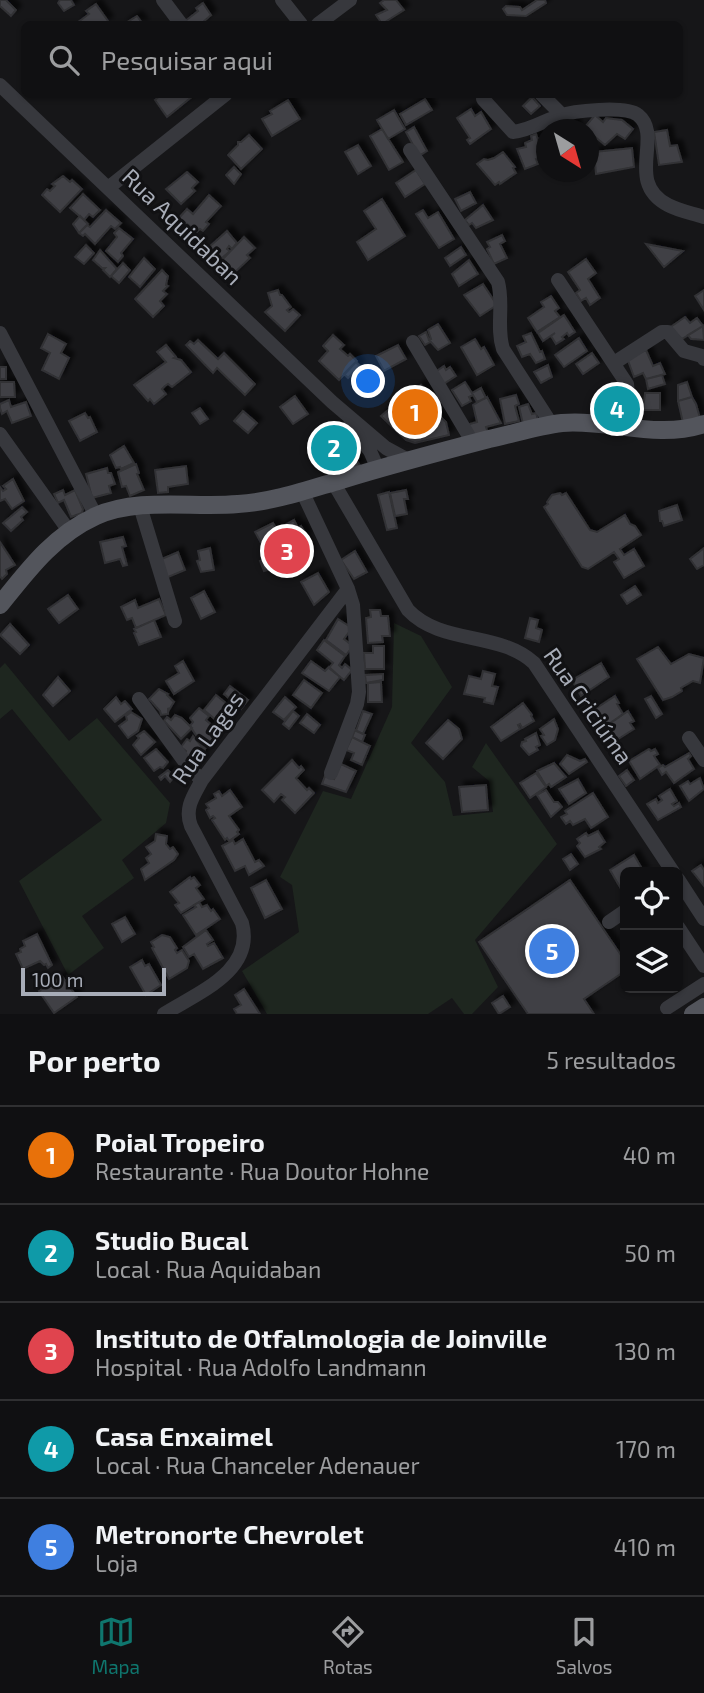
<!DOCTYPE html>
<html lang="pt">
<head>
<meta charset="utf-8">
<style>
	body { margin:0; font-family:"Exo 2",sans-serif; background:#19191b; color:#f1f3f6 }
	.controls { position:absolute; right:21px; bottom:21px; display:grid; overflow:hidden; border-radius:10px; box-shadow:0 2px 5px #0004 }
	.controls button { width:63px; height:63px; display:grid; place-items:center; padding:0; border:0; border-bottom:2px solid #303032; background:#101012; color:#f1f3f6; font:35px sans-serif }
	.compass { position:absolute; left:536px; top:119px; width:63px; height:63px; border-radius:50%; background:#101012; box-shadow:0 2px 5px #0004; rotate:143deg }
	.scale { position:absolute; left:21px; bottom:18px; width:145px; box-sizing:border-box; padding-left:7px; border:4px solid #a8adb8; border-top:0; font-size:19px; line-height:24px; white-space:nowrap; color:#a8adb8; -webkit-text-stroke:5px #111113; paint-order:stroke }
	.you { position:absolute; left:369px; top:382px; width:24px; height:24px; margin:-18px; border:5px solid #fff; border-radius:50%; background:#1a73e8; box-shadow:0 0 0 10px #1a73e833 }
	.badge { display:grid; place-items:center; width:46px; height:46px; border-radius:50%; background:#0f766e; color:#fff; font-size:23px; font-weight:700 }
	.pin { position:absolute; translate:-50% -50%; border:4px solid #fff; box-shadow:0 2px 7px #0006 }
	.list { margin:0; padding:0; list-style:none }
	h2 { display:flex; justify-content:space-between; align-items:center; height:91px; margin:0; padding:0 28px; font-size:30px }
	h2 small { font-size:23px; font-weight:400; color:#9c9d9f }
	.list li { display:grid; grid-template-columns:46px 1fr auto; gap:21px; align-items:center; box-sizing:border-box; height:98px; padding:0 28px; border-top:2px solid #303032 }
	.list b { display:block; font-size:26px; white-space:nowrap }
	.list p { margin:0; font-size:23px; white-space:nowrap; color:#9c9d9f }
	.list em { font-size:23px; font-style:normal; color:#9c9d9f }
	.icon { flex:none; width:38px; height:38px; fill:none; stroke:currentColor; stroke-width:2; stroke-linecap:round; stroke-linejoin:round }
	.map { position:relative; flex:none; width:704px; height:1014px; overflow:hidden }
	.search { position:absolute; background:#101012; box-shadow:0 2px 5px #0004; left:21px; right:21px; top:21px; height:77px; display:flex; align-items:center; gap:18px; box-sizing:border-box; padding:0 24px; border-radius:10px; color:#9c9d9f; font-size:26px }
	.sheet { height:581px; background:#101012 }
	nav { display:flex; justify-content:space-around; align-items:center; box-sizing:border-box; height:98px; border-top:2px solid #303032; background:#101012; font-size:19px; color:#9c9d9f }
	nav a { display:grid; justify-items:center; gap:4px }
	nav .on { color:#0f766e }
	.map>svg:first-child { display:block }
	.green { fill:#1e261f }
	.building { fill:#404145; stroke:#303034; stroke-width:2; filter:url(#shadow) }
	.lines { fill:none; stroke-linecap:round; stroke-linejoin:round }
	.minor { stroke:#37383d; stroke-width:14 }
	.major { stroke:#53555c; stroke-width:18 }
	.labels { text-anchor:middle; stroke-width:6; stroke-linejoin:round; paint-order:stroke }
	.street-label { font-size:23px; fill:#a8adb8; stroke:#111113 }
</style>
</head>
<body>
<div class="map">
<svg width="704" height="1014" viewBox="0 0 704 1014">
	<defs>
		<filter id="shadow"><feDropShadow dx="5" dy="-5" stdDeviation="2" flood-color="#0009"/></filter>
	</defs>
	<rect width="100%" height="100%" fill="#161618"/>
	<path class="green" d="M394,623l27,13 31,51 -41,56 34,39 8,34 40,-4 -4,-31 -17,-14 14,-24 71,101 -82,96 23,47 -26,27h-8l-12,-16 -24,16h-161l-25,-43 57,-39 -7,-47 -12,-8 43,-86 28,8 41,-92z
		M5,663l64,78 28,-23 73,85 -4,20 -44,37 12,18 -52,38 22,32 -36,27 -49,-94 83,-61 -90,-111 -12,10v-51z"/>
	<path class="building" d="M0,0h6l10,10 -5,6 -11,-10z
		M60,0h11l3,5 -10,6 -6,-8z
		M384,0h12l8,10 -22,14 -6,-9 11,-5 -7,-7z
		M537,0h8l1,3 -20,13 -19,-1 -4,-6 3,-3 14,1 2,3z
		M203,3l8,12 -10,9h-13l-3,-3 13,-10 -2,-3z
		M96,4l12,17 -5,3h-24l-1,-2 11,-8 -3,-3z
		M137,16l6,8h-19z
		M162,94h30l1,2 -26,21 -12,-17z
		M532,97l8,9 -9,8 -8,-8z
		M425,99l7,11 -26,15 -6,-11z
		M288,100l12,19 -28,17 -10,-17 10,-5 -2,-3z
		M471,109l4,7 6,-4 10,17 -21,15 -3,-4 3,-2 -13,-20z
		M394,110l11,19 -17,10 -11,-19z
		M595,115l8,7 3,-4 16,2 11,9 -8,10 -8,-5 -12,11 -21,-17z
		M575,122l2,8h-31l11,-4 1,3z
		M414,127l13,24 -8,5 -13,-24z
		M382,129l21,33 -14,8 -19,-34z
		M667,130l3,16 7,-1 5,17 -23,3 -5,-33z
		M536,134l2,5 5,-1 3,17 -10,4 2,5 -13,5 -8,-20 9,-2 -1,-4 7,-3 -1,-4z
		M249,135l13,14 -21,20 -13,-14 10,-10v-3h3z
		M358,145l13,21 -13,8 -13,-22z
		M632,148l2,19 -38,7 -2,-22z
		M503,152l12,15 -2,1 3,5 -16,11 -1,-2 -4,3 -18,-21 7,-5 4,1 6,-2z
		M234,167l7,7 -7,10 -8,-9z
		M416,170l9,14 -20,13 -9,-14z
		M187,172l11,10 -6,6 3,3 -14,13 -15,-15z
		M63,176l7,6 2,-2 10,9 -22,23 -18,-17 5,-6 3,2 5,-5 -3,-2z
		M470,192l6,11 -15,8 -6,-12z
		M83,194l17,16 -7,7 -4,-3 -5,6 -14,-12z
		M209,195l12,11 -15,16 3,2 -6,7 -3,-2 -3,3 -10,-8 -2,3 -8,-7 10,-11 6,5z
		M382,199l23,37 -37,24 -11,-18 19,-13 -12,-18z
		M483,205l10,15 -17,8 -4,-5 -3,2 -4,-5z
		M106,210l15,13 -6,6 -4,-3 -16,18 -10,-10 -2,2 -4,-3 8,-8 3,2z
		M423,210l5,8 10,-6 16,27 -15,9 -23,-34z
		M80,216l8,8 -9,9 -6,-9z
		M119,228l14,11 -12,14 2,3 -5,6 -12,-11 11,-14 -3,-4z
		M227,231l10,12 -5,6 -3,-3 -2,3 3,2 -9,8 -12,-12z
		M502,235l3,6 -5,3 7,14 -13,6 -7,-15 3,-2 -3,-5z
		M244,237l11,11 -8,7 3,3 -18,17 -13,-12z
		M646,244l37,7 -19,16z
		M86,245l8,8 -10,11 -9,-7z
		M461,247l5,8 -16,11 -5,-8z
		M100,250l17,19 -7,8 -7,-7 2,-2h-3l-9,-8z
		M144,258l11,11 -15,18 -11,-10z
		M586,259l10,14 -8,6 12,19 -10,7 -4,-7 -5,3 -5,-8 4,-3 -12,-18z
		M469,260l9,14 -19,12 -7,-12z
		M123,263l7,7 -11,13 -8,-7z
		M162,270l6,6 -2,9 2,1 -5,5 4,3 -7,7 4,5 -11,11 -18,-18z
		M483,284l14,21 -17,11 -16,-21z
		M278,290l2,5h2l9,12 -4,3 2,2 4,-3 7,6 -15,16 -20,-19 7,-6 -4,-13z
		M704,290v20l-9,-14z
		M551,296l8,12 -4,3 5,6 -23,15 -9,-14 16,-11 -3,-5z
		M564,315l11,17 -6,4 -2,-3 -5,4 2,2 -8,5 -5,-8 4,-3 -12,8 -5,-8z
		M685,317l5,6 7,-5 6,8 -21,13 -13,-11z
		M438,324l12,19 -12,7 -9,-10 2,-1 -3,-9z
		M703,326l1,14 -13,-1 -3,-4z
		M426,332l4,10 -5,3 -6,-9z
		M531,333l9,19 2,-1 3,8 -9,4 -6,-9 -8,3 -5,-11 9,-4 -3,-6z
		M48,334l18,10 -5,9 8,5 -10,21 -17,-9 8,-17 -9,-5z
		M333,335l11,10 -4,4 8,7 2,-2 7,7 -18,19 -20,-19 9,-10 -5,-5z
		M579,338l8,13 -23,16 -9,-12z
		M475,339l6,10 3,-2 10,18 -17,10 -16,-28z
		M198,340l20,19 6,-6 31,31 -10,11 -28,-27 -4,5 -27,-28 4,-4 4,3z
		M166,345l10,12 -2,1 7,2 10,12 -19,15 -4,-3 -3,2 -3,3 4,5 -12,10 -4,-5 -2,2 -14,-16 32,-23 -9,-10z
		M398,345l8,14 -22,12 -8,-15z
		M646,350l7,16 7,-3 5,11 -19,5 -3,-6 -9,4 -7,-19z
		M592,353l7,10 -16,11 -7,-10z
		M356,362l4,4 -12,12 -4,-4z
		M548,365l4,12 -11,6 -7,-11z
		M444,366l2,4 4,-3 6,9 -14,9 -7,-13z
		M0,367h6v12h-6z
		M662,375l3,9 -17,5 -2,-10z
		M0,382h14l1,15h-15z
		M465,382l7,11 9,-5 5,10 -9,4 -4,-7 -4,2 2,4 -9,5 -10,-16z
		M687,382l5,15 -14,4v-16z
		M421,385l11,10 -7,7 21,20 3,13 -34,8 -9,-3 -25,-24 7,-6 4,4z
		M645,393h15v17h-17z
		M609,394l14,2 -1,9 -14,-2z
		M516,395l3,9 -4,2 4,15 -14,3 -5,-25z
		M295,396l13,18 -15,10 -13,-17z
		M487,397l14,26 -15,4 2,6 -13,4 -9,-12 11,-3 -4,-17z
		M692,397l4,7 4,14 -17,5 -5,-22z
		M9,400l2,7 15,-5 5,14 -19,7 -5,-12 -5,3 -2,-6v-4z
		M613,403l9,2 -2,11 -8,-2z
		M528,404l4,10 4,-1 2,7 -15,4 -4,-17z
		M200,408l8,11 -8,5 -8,-11z
		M243,411l14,12 -9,10 -14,-12z
		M85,413l3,5 2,-1 7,15 -17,9 -11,-20z
		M335,429l26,38 -24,6 -21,-32z
		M124,446l10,17 -13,6 -1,-2 -4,1 -6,-13z
		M136,464l3,9 -2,1 7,16 -14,6 -4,-10 -4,1 -4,-15z
		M186,466l2,18 -20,3v5l-10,1 -3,-23z
		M107,468l1,5h3l4,11 -6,2 2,7 -19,5 -6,-24z
		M13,479l11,22 -12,8 -7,-10 -5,2v-14l3,4 3,-2 -3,-3z
		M63,490l2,5 10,-5 8,19 -1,4 -11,4 -7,-17 -6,3 -4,-9z
		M406,490l2,9h-4l3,15 -12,2 -5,-23z
		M389,492l8,36 -10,2 -9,-35z
		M560,493l2,2 4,-2 24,37 7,2 28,-17 5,9 5,2 6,9 -21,14 4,6 10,-6 10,17 -20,12 -10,-16 5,-3 -5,-7 -26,17 -6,-2 -38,-60 4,-3 -1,-2 5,-7z
		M677,505l5,15 -18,6 -2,-5h-2l-1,-10z
		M22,507l5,5 -6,5 2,3 -12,11 -8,-8z
		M294,520l4,8 3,-2 6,10 -4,2 7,14 -16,9 -16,-32z
		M273,523l6,10 -3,1 6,12 -15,8 -12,-22z
		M123,537l3,9 -4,1 5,18 -4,1 -3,-7 -15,4 -5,-21z
		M0,542l15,23 -9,5 1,4 -5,5 -2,-3z
		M285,545l10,18 -10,5 -13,-16z
		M210,548l4,22 -13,2 -4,-11 3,-1 -2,-9z
		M704,548v17l-7,4 -7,-10z
		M355,551l12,21 -13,7 -13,-19z
		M178,552l7,18 -19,8 -7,-18z
		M268,559l3,10 -7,2 -4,-10z
		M318,573l11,19 -15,13 -13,-23z
		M635,586l6,9 -14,9 -6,-9z
		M204,591l11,21 -14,7 -10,-21z
		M68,595l10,14 -19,14 -11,-14z
		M159,599l7,16 -30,13 -4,-10 -5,2 -6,-13 14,-7 3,8z
		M370,610h10l1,6h7l2,20h-8l1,6 -15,1 -2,-25 5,-1z
		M530,618l8,2 -2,8 6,2 -3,12 -14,-4z
		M338,619l14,9 -8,11 9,7 -7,9 -20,-15z
		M154,620l7,17 -22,8 -5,-12 2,-1 -2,-3z
		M10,624l19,21 -9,9 -20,-19z
		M324,640l21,16 -6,9 3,3 3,-4 7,6 -8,10 -15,-12 4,-5 -16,-13z
		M373,646h11v23h-19l-1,-16h9z
		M658,647l13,17 18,-10 15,4 -4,25 -7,-2 -12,7 1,3 -10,6 -9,3 -26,-41z
		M183,661l11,20 -20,13 -8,-13 13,-8 -4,-7z
		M311,661l14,10 4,-4 11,10 -11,14 -27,-18z
		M601,663l8,14 -28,19 -9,-16z
		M483,671l12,3 -3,12 6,1 -5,17 -9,-2 1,-4 -21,-4 5,-18 12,3z
		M383,674v6l-17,3 -1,-8z
		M58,677l12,14 -17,15 -10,-11z
		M304,680l18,13 -11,15 -18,-13z
		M381,682l1,20h-14v-19z
		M230,686l18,14 -7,9 -17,-15z
		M159,689l9,5 -1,1 7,7 -5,8 -1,-2v6l-7,1 -1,-4 -11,-12z
		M216,695l16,13 -3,4 4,3 -9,12 -20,-17z
		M615,696l4,7 -2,1 6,10 -17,12 -11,-17z
		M651,696l11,18 -6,4 -11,-19z
		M116,697l5,7 4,-3 7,8 -17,13 -11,-13z
		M285,697l11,10 -12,13 -11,-8z
		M523,703l9,12 -1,1 3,5 -12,7 -2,-4 -2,1 2,4 -19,12 -10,-14z
		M199,708l10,8 -3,4 7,6 4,-4 6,4 -18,23 -15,-23 3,-4 -3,-4z
		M293,711l6,5 -10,13 -6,-5z
		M363,711l9,3 -9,20 -7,-3z
		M628,711l6,10 -4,2 4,6 -22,14 -10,-14z
		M131,712l11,7 -4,12 -10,7 -9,-12 8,-6 -1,-4z
		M307,714l13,11 -6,8 -14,-10z
		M175,715l7,3 10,10 -11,11 -17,-18 3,-4 4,3z
		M554,719l4,10 -3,11 -8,5 -6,-9 3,-1 -4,-6z
		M448,720l11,9 3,10 -19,20 -17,-16z
		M355,730l10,5 -3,7 -10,-5z
		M144,731l11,11 -14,13 -8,-10 6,-7 -2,-2z
		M536,733l4,12 -4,2 2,3 -9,5 -8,-9 1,-4 4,-1 -1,-2z
		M193,736l12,15 -5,8h-11l-4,-6 1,-2 -5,-4 6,-8 3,2z
		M352,737l18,9 -8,19 -11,-5 3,-7 -8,-3z
		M156,749l12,13 -5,6 -3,-1 -6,4 -10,-13z
		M649,749l2,2 4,-2 3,5 -4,2 6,9 -20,14 -11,-18z
		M689,753l2,3 -3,3 6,10 -20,14 -8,-11 -4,3 -4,-7 5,-3 2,2z
		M567,755l13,6 5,-2 2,3 -18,12 -9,-10z
		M292,760l7,8 2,-2 3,4 -8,8 11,12 2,-2 5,5 -19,20 -13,-13 3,-3 -4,-3 -7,8 -12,-12z
		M554,763l12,14 -15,10 -2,-3 -3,2 -9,-15z
		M341,764l15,7 -10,21 -24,-8 3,-8 9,3z
		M168,770l6,7 -4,5 -5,-6 -4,4 -2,-3z
		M627,770l7,10 -8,6 -7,-10z
		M536,773l10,14 -16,11 -10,-15z
		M700,778l4,11 -15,12 -9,-15 8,-5 2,3z
		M578,779l8,14 -17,11 -10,-15z
		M486,785l2,25 -26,2 -3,-25z
		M670,789l7,12 -5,3 2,2 5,-3 2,4 -23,13 -11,-16 9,-5 2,4 4,-3 -3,-4z
		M230,790l12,17 -13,9 10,14 -2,2 2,2 -10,7 -2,-3 -2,2 -13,-20 3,-2 -2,-2 -3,2 -4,-8 3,-2 -3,-4 10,-6 -2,-4 5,-3 3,5z
		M546,790l8,12h4l4,5 -11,10 -14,-22z
		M593,793l15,24 -17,11 -6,-9 -12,6 -3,-4 -4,3 -5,-7 6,-3 -2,-3z
		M598,831l7,11 -6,5 2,2 -16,8 -8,-11 3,-3 -3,-4 9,-6 2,3z
		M156,834l11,2 -1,8 4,5 3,-2 5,7 -4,6 -29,20 -4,-11 8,-6 -3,-5 5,-4 -5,-7 9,-6z
		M243,839l12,23 4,-2 5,6 -15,9 -4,-9 -10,5 -13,-25 11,-6 2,4z
		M571,854l7,10 -8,6 -7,-11z
		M634,855l10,17h-19v15l-4,2 -11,-19z
		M701,865l3,5v16l-12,-15z
		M190,877l1,2 3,-2 6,8 -4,3 8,11 -23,14 -6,-8 4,-2 -9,-11z
		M266,880l16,29 -17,9 -14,-30z
		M570,880l55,81v10l-41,28 10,15h-66l-49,-72z
		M199,902l3,5 5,-2 4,6 2,-2 7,10 -24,16 -13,-20 13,-8 -2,-2z
		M125,917l10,17 -13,8 -10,-18z
		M206,930l7,10 -6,4 1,2 6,-3 9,15 -20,11 -9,-15 -5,3 -6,-10z
		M37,934l15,31 -4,3 -2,-4 -2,1 -4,-4 -17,8 -7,-15 5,-2 -1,-3 5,-3 -2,-5z
		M162,935l8,2 7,11 -2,2 2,3 5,-3 7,11 -2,7 -18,11 -17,-31 2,-1 -3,-5z
		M142,960l3,6 4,-2 12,21 -15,10 -16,-28z
		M62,976l15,21 -23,16 -15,-22z
		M244,989l16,25h-23l-3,-5 7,-4 -6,-10z
		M503,996l7,11 -11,7 -7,-11z"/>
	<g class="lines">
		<path class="minor" d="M163,0l18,24
			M282,0l19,24
			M318,24l32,-24
			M0,85l332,317 54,46 22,12
			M541,94l21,21
			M483,99l30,33c15,-1 31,-11 45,-16 15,-5 67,-11 80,-1 26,21 -14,67 30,90 11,6 24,8 36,12
			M410,150l88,132c6,22 -2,45 5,67l49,76
			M108,188l118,-94
			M558,280l69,104 5,45
			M0,333l96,183
			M413,342l60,101
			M614,363l48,-31h6l16,19 18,5 2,3
			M350,425l20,26 8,18
			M0,434l69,97
			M333,482l75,128c33,35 91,21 126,53l139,209
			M302,491l46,98 5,16 6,87 -2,12 -26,69
			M140,506l35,115
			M139,699l51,70 12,11
			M689,738l15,22
			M678,879l26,40
			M609,922l16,-11
			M678,927l26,39
			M667,1008l37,-24
			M164,1014c33,-21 91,-43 78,-91l-51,-97c-7,-18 3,-31 11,-46l146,-191"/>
		<path class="major" d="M0,605c28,-35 54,-70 96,-89 43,-19 96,-8 142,-12 35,-2 69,-14 103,-24 49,-15 98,-28 148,-41 24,-5 48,-13 73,-16 48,-4 94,17 142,1
			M693,1014l11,-7"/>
	</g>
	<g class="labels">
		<g class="street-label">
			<text transform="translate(182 227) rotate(44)" y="8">Rua Aquidaban</text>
			<text transform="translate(588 706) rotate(55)" y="8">Rua Criciúma</text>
			<text transform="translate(208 738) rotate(-55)" y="8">Rua Lages</text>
		</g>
	</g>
</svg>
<div class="controls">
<button><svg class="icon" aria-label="locate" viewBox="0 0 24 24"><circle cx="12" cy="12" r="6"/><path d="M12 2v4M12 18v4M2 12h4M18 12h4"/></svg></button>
<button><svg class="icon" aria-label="layers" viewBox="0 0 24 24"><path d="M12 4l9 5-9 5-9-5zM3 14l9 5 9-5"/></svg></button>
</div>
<svg class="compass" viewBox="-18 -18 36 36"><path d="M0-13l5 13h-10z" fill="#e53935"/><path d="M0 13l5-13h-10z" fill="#9c9d9f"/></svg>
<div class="scale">100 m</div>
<div class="you"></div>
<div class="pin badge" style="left:415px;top:412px;background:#e8710a">1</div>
<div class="pin badge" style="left:334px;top:448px;background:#0f9aa8">2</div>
<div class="pin badge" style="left:287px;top:551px;background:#e0444e">3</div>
<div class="pin badge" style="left:617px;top:409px;background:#0f9aa8">4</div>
<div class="pin badge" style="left:552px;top:951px;background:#3f7fe0">5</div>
<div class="search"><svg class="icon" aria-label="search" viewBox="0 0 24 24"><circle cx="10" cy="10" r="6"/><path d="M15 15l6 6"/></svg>Pesquisar aqui</div>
</div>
<section class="sheet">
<h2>Por perto<small>5 resultados</small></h2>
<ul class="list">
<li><span class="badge" style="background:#e8710a">1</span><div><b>Poial Tropeiro</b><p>Restaurante · Rua Doutor Hohne</p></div><em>40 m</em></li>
<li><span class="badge" style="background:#0f9aa8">2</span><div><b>Studio Bucal</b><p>Local · Rua Aquidaban</p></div><em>50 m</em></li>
<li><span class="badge" style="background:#e0444e">3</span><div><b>Instituto de Otfalmologia de Joinville</b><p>Hospital · Rua Adolfo Landmann</p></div><em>130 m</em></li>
<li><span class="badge" style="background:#0f9aa8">4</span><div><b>Casa Enxaimel</b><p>Local · Rua Chanceler Adenauer</p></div><em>170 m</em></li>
<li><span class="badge" style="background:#3f7fe0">5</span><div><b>Metronorte Chevrolet</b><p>Loja</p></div><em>410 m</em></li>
</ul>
</section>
<nav>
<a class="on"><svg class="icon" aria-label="map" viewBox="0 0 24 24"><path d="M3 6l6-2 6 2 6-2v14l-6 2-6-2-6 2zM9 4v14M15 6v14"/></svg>Mapa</a>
<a><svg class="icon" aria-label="directions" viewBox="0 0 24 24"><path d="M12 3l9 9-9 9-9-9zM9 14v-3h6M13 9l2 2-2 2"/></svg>Rotas</a>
<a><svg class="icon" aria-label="saved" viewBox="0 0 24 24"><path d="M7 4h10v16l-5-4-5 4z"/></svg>Salvos</a>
</nav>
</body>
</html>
